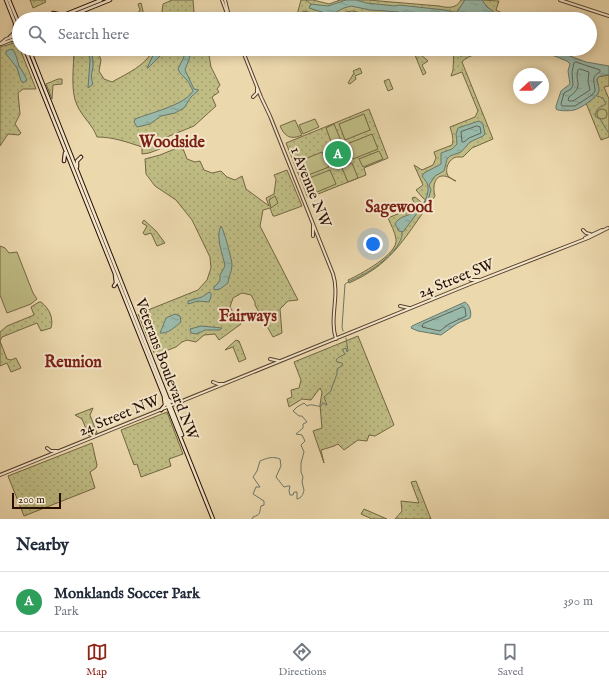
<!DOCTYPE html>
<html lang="en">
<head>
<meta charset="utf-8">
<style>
	body { margin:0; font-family:"IM FELL English",serif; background:#f6f6f7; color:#1f2937 }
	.compass { position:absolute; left:513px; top:68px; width:36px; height:36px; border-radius:50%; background:#fff; box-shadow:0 2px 10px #0003; rotate:248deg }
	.scale { position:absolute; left:12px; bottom:10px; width:49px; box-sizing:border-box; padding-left:4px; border:2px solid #270f04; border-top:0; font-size:11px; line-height:14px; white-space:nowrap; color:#270f04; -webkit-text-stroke:3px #f3e6ca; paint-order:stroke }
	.you { position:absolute; left:373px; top:244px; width:14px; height:14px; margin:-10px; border:3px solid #fff; border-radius:50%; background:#1a73e8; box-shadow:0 0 0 6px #1a73e833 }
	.badge { display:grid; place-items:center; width:26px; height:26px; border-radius:50%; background:#8f2418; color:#fff; font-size:13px; font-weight:700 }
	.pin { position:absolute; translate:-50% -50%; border:2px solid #fff; box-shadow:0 1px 4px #0006 }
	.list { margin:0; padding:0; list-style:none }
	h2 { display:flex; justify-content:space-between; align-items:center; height:52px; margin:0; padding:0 16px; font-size:17px }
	h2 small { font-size:13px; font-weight:400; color:#747a83 }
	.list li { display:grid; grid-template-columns:26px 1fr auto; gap:12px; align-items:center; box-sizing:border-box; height:60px; padding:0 16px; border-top:1px solid #e0e1e3 }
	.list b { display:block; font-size:15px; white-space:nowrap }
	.list p { margin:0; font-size:13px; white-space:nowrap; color:#747a83 }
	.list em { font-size:13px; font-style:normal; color:#747a83 }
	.icon { flex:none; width:22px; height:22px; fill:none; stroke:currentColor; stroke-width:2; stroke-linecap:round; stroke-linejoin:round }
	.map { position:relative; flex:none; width:609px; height:519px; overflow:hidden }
	.search { position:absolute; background:#fff; box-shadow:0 2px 10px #0003; left:12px; right:12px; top:12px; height:44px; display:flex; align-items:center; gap:10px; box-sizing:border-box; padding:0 14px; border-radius:22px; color:#747a83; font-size:15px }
	.sheet { height:112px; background:#fff }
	nav { display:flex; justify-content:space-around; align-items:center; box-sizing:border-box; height:56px; border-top:1px solid #e0e1e3; background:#fff; font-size:11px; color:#747a83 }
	nav a { display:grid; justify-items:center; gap:2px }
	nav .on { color:#8f2418 }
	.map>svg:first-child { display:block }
	.grass { fill:url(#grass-dots); stroke:#736644 }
	.garden { fill:#bfbc84; stroke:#736644 }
	.water { fill:url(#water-ripples); stroke:#6b7668 }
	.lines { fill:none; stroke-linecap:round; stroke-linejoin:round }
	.shore { stroke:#606457; stroke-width:1 }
	.stream { stroke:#6b7668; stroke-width:1 }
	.tertiary-casing { stroke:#58412e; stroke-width:4 }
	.secondary-casing { stroke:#270f04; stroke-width:4.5 }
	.tertiary { stroke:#f3e6ca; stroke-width:2 }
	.secondary { stroke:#f3e6ca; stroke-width:2.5 }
	.labels { text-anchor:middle; stroke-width:4; stroke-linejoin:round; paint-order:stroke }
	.street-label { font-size:15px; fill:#270f04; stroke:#f3e6ca }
	.neighbourhood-label { font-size:16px; font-weight:bold; fill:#7a1f14; stroke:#f3e6ca }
</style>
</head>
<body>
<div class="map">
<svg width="609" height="519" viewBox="0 0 609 519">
	<defs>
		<pattern id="grass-dots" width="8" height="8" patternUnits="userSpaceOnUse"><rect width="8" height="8" fill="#bfbc84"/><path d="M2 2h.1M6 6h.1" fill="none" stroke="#a4a070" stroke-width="1.8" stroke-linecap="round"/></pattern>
		<pattern id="water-ripples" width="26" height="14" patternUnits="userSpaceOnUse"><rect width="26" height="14" fill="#99baaa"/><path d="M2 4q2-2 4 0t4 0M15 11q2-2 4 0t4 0" fill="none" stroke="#849f91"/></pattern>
	</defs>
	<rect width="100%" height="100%" fill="#ecd8ad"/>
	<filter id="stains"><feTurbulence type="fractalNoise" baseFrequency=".005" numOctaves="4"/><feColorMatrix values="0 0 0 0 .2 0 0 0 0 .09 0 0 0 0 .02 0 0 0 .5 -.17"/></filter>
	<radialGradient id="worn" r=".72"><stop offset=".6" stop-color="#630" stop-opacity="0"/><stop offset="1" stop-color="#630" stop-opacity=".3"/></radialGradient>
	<path class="grass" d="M30,0h15l1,2 -13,6z
		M172,0h21l1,12 3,7h-36l2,-15z
		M301,0h12l16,4 11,-4h28l71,6c9,2 17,3 22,-6h4l-6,9 -2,10h-19l-71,-5 -15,-3 -11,2 -12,4v2h-5l-2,-4 -19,-4 -4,8 -3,-1z
		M482,0l17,1 -3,9 6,3 -1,6h-6c-1,-9 -9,-11 -13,-19z
		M141,3l2,8 -2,8h-13l-1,-2 12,-5 1,-2 -2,-6z
		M14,43l5,2v4h1l16,40h-13l-5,4 2,21 -5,10 6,9 -2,2 -11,-1 -8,12v-99z
		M74,49h23l4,11 -2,11 5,8 8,3c16,-9 33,-16 42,-33h54l3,18 9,18 -3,4 2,3 -7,5 4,9 -22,20 -37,15 3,8 -11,4 -7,1v-7c-15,-5 -29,-10 -45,-10 -4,-12 -15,-20 -20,-32 -7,-14 -3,-40 -3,-56z
		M418,49h3l-1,5 8,7 -6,4 4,8 -3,2 -8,-20z
		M454,49h4v6l3,1 15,-7h8c-6,6 -16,6 -22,13l31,77 -21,9 -9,9c-1,0 -7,0 -7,0 -7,2 -12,12 -8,19 2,2 6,4 8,5 -2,0 -5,-3 -8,-4 -13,-5 -16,9 -13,19l-5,7 -7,-5 -7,-8 7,-5 -9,-20 8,5 11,-5 3,-7 -2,-6 18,-7c2,-6 0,-12 -2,-18l25,-10 3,-6 -16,-39 -11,4 2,-6z
		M360,68l2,5 -7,3 1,3 -6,5 -2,-1 6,-10 -1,-2z
		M609,75v11l-5,1 5,12v38l-8,3 -15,-37c11,-7 15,-9 11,-23l1,-3z
		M58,79h4v5l-9,1 -1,14 -6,-15z
		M389,79l4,10 -5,2 -4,-10z
		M369,109l19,49 -24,10 2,7 -58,23 -22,-55z
		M182,146l5,13 8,3 5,-1 4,9 8,3 9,-2 6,6 8,3 7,-4 4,13 23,17 -3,-8 8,-4 2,-15 -2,-4 13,-5 15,36 -27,10h-2l-3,-8 -7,2 -3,16 38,74 -10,1 -8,8 2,24 -9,4 -18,-32v-3l-4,-7 -9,-2 -9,5 -3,9 11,17 -22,16 -4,-6 -11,1 -8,7 -9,-2 -5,2 -6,5 -21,8 -17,-41 60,-24 9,-10 4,-12 -1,-11 -18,-37 -16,-20 -21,-14 -9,-12 -1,-15 15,-4z
		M415,197l12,10c-25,35 -37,58 -78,76l-1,-3c11,-5 51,-26 48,-41 -1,-7 -5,-14 -8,-21l26,-11 1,-2 -3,-7z
		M144,220l12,11 9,12 -8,3 -6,-13 -6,2 -2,-2 4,-7 -5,-3z
		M39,302h2c8,6 13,16 10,26l-10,3 -4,-8 -35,14 -2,4 7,18 4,1 5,-2 5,10 -10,4 -4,-9 -7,3v-34l7,-6 27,-11 -3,-8z
		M358,336l36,89 -19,11 -6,-1 -2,6 -9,-1 -14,10 -6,-6c-5,3 -11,4 -17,6l3,13 -11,-32 9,-3 -2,-23 2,-13 -2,-4 -9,12 -9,-1 -13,8 -2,-8 5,-2 -1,-7 8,-2 2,-8 -7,-18z
		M236,340l3,1 7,18 -7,3 -6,-15 -8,3z
		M93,408l-3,7 7,18 -8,3 -7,-17 -7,-4z
		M167,412l16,42 -14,5 2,7 -30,11 -4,-13 -3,1 -13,-35z
		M92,443l5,22 -1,3 -6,4 5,16 -71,28 -16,-40z
		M416,481l15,38h-36l7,-8 -1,-10 18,2 -8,-21z
		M364,509l23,10h-15l-11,-5z"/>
	<path class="garden" d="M597 114a5 5 0 1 1 10 0a5 5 0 1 1-10 0Z
		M364,114l6,16 -25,10 -6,-16z
		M315,119l4,8 -16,7 -4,-9z
		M295,120l7,15c-11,5 -17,2 -22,-9z
		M334,124l7,17 -9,3 -6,-16z
		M372,134l6,15 -25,10 -6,-15z
		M343,145l6,17 -8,3 -7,-17z
		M379,151l4,8 -20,8 -4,-8z
		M322,152l7,15 -26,10 -6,-15z
		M352,163l6,15 -10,4 -6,-14z
		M330,170l6,14 -26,11 -6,-15z
		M275,196l3,7 -7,5 -2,-8z
		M0,246l5,2 4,5 8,-1 16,41 4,6 -6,5 -24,9 -7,-18z"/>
	<path class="water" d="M346,0h10l11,3 28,3 4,-1 46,5 8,2h4l8,-12h17l5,7 6,4 2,8h-47c-9,-7 -25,-4 -35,-5v-1l-10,-1 -3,2 -1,-2 -29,-2 -19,-4 -7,2 -16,8 -3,-1v-2l-16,-5 2,-4 17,2z
		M12,49c5,5 5,12 7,17 3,5 6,9 8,14l-4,3 -2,-2 -4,-13 -11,-14v-3z
		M88,49h4c-1,5 1,8 1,13 1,9 -4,11 0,22l-5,4 2,-28z
		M156,49h11l-19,19h-1z
		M182,49h8c2,7 -3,14 -5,21l9,19 5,1 -8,7 -7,11 -9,5 -14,3 -11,8 -13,3 -3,-5 1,-3c15,-6 50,-14 58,-28 -2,-4 -4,-9 -7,-12 -3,-3 -6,-5 -8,-10l6,-12z
		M458,49h18l-15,7 -3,-1z
		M537,49h14l35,13 23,4v9c-3,0 -10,0 -12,4 -1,3 3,8 2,12 -1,6 -19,18 -25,19 -4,1 -11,1 -16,0l-2,-1v-3l5,-15 9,-7 -2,-13 2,-7 -3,-3z
		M479,121l4,3 2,10 -2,2 -13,6 -9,10 -11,4 -3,3 -3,12 -9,5 -6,9 2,5 -2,7 -26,35 -4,-1 -4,-7c3,-7 12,-8 18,-11 9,-5 16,-16 15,-26 0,-4 -4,-8 -6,-11l2,-3 17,-9v-11l11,-4 5,-5 -1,-10 2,-6z
		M221,226c3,4 11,34 11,39 0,7 -4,12 -4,18l-8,6 -6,1v-3l6,-6v-6l5,-9c-2,-11 -10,-30 -4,-40z
		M209,292l2,1v4l-2,5 -11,-1 -10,3v-3l14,-4z
		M465,302c5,3 7,12 5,16l-12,5 -17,12 -23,-4 -7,-3 1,-2z
		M175,314l5,2 1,6c-6,5 -13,12 -21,11l6,-15z
		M201,326l21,2 -2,2h-15l-8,4 -6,-1 -1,-4z"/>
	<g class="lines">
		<path class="shore" d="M576,62l24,8v2c-10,5 -5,10 -5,19l-3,4 -17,11h-13l-1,-2 3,-11 7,-4 2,-4 -1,-13 2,-9z
			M580,69l9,3 -1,9 2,9 -17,11h-4l-1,-1 1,-3c16,-12 5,-14 9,-27z
			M477,126l3,1 1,6 -12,5 -5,4h-2l-1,-10z
			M463,307l2,1 1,8 -17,8 -9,7 -18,-4 1,-3z"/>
		<path class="stream" d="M306,0l5,4
			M597,96l6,2 3,6c-7,4 -9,3 -11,12l5,3 8,13
			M343,331l-1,-4 3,-43c5,-4 13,-6 19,-10 12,-6 40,-27 38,-42
			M252,519l1,-2c8,-3 6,-3 8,-11l3,-1v-4l-11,-7 3,-7h4l-7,-10 4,-6 3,-10c7,-3 13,-5 20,-2l1,7 -5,11 8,10 4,-1h2l-1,5 1,4h3l1,-3h3v7c5,-1 6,-5 7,-9l-2,-8 1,-5 -2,-5v-9l3,-11 -3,-7 4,-4 -3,-6 -6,-1 7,-6v-4l4,-2 -5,-6h-3l-6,-5 4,-4 7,-4 3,3c5,-3 9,1 14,0l2,-3 4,2 -3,-8 7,-6 1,-4 5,-13v-5l6,-4 -1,-2 -5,-1 -1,-2 3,-3 6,-3 -2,-3v-2l3,-1 1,4 1,-1 -2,-13"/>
		<defs>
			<path id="tertiary" d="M222,0l7,19
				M225,0l4,16
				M560,0l49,16
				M0,44l6,-5 13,-5
				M1,44l18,-7
				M242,49l19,48 9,19 63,158c7,21 -4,44 3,65
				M253,97l4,-4v-5
				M583,230l3,3 4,1
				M313,236v-11
				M585,238l17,-8
				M467,276l4,4h8
				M400,306l9,2
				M270,359l9,2
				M213,382l5,2h6
				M47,448l4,3h6
				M0,475l470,-191 118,-46 20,-10"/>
			<path id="secondary" d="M6,0l13,33
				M9,0l10,24
				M53,13l9,2
				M54,19l47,-19
				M63,19l47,-19
				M10,37l5,-5v-7
				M11,40h8
				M25,49l188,470
				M29,49l153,386
				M64,161l1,-8
				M77,167v-6l4,-4
				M114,286l2,-3 -1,-8
				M169,400l3,2 10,-1
				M161,410l4,-5 -1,-7"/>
		</defs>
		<use href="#tertiary" class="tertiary-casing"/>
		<use href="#secondary" class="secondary-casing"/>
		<use href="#tertiary" class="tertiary"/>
		<use href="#secondary" class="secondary"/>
	</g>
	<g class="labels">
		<g class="street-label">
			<text transform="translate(311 187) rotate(68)" y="5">1 Avenue NW</text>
			<text transform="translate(456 278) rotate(-22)" y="5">24 Street SW</text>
			<text transform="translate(167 369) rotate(69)" y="5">Veterans Boulevard NW</text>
			<text transform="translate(119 415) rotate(-22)" y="5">24 Street NW</text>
		</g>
		<g class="neighbourhood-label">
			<text x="172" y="147">Woodside</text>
			<text x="399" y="212">Sagewood</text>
			<text x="248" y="321">Fairways</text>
			<text x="73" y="367">Reunion</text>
		</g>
	</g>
	<rect width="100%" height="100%" filter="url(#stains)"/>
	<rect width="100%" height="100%" fill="url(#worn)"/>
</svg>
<svg class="compass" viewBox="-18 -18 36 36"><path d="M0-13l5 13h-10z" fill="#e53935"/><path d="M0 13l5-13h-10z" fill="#747a83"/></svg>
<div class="scale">200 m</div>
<div class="you"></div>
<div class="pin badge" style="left:338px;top:154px;background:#2e9e5b">A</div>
<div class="search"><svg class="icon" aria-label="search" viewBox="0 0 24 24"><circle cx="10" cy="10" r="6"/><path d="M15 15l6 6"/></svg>Search here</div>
</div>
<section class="sheet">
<h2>Nearby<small></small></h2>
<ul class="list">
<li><span class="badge" style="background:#2e9e5b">A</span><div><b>Monklands Soccer Park</b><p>Park</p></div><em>390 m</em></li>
</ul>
</section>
<nav>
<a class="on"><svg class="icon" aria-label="map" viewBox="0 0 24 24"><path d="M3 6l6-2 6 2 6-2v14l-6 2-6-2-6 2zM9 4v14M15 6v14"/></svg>Map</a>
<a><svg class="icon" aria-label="directions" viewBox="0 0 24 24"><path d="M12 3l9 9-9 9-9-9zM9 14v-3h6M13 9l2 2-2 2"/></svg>Directions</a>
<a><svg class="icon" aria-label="saved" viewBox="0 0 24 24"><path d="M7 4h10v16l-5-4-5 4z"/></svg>Saved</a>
</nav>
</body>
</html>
